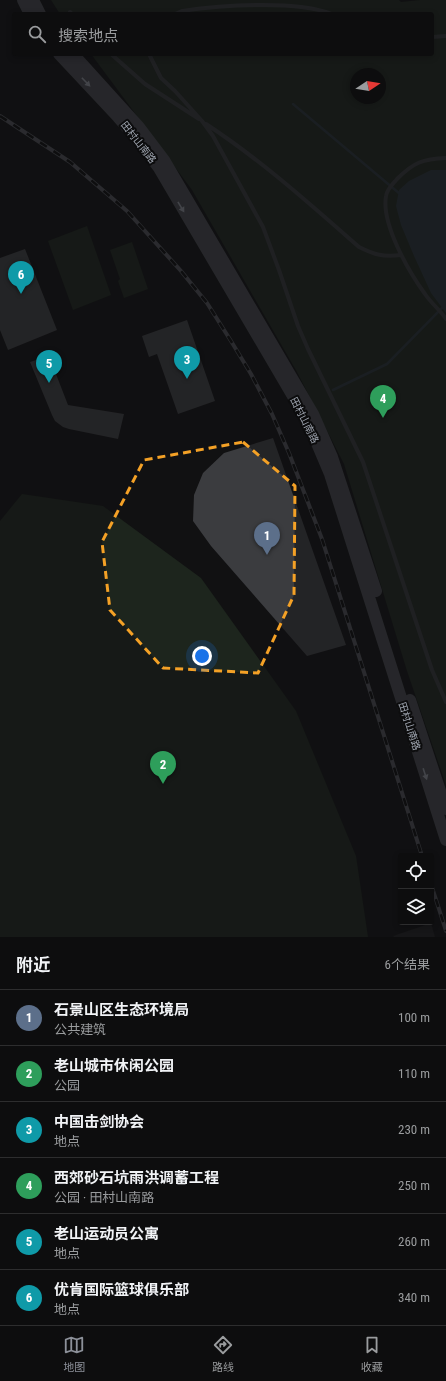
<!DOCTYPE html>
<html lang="zh">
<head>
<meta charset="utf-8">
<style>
	body { margin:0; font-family:"Roboto Condensed","Noto Sans SC",sans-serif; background:#1b1b1c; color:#f1f3f6 }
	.controls { position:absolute; right:12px; bottom:12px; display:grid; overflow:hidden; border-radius:4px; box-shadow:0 2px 6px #0003 }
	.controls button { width:36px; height:36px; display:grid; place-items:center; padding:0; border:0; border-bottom:1px solid #2d2d2e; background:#0d0d0e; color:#f1f3f6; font:20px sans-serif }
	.compass { position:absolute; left:350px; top:68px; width:36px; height:36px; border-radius:50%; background:#0d0d0e; box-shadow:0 2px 6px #0003; rotate:78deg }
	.you { position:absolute; left:202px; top:656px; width:14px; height:14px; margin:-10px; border:3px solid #fff; border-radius:50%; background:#1a73e8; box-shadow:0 0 0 6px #1a73e833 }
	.badge { display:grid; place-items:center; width:26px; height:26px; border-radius:50%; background:#8c9099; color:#fff; font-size:13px; font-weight:700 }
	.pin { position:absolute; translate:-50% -33px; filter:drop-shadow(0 1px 2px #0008) }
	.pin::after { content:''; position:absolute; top:21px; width:14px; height:12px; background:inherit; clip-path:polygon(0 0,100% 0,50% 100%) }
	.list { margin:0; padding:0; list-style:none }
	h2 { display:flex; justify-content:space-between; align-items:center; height:52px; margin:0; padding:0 16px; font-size:17px }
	h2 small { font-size:13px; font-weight:400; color:#9a9c9e }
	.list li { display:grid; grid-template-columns:26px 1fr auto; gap:12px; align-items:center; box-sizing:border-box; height:56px; padding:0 16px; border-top:1px solid #2d2d2e }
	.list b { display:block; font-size:15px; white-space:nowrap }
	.list p { margin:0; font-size:13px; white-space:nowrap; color:#9a9c9e }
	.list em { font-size:13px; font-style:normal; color:#9a9c9e }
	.icon { flex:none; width:22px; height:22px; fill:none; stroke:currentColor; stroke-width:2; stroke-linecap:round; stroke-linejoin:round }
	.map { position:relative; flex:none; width:446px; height:937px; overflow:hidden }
	.search { position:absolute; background:#0d0d0e; box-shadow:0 2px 6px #0003; left:12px; right:12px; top:12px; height:44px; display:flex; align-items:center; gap:10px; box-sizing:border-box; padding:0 14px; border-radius:4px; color:#9a9c9e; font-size:15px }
	.sheet { height:388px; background:#0d0d0e }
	nav { display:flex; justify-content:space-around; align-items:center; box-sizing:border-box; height:56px; border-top:1px solid #2d2d2e; background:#0d0d0e; font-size:11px; color:#9a9c9e }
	nav a { display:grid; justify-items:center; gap:2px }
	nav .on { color:#8c9099 }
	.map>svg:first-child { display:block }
	.built { fill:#1d1d1f }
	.green { fill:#1d251d; fill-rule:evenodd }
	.water { fill:#273036 }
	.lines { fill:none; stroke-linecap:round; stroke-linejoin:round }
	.stream { stroke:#273036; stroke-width:2.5 }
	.building { fill:#3b3c3f }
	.lane { stroke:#323337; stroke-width:4 }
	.secondary { stroke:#404247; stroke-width:12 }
	.rail-casing { stroke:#494b50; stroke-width:4 }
	.rail { stroke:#0c0c0d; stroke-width:2.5; stroke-dasharray:8; stroke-linecap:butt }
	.oneway { fill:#80848d }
	.marked { fill:none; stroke:#f4a126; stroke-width:3; stroke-dasharray:8 5; stroke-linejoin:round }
	.labels { text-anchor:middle; stroke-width:4; stroke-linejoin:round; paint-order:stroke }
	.street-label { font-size:10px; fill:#a2a8b3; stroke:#0c0c0d }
</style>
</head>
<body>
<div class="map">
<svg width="446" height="937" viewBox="0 0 446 937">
	<rect width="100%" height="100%" fill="#111112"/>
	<path class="built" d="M431,923l4,14h-41l-1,-1z"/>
	<path class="green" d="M51,0h348l2,2 19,-2h26v785l-39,-114 -63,-207 -47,-92 -105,-182 -101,-136h341v-40h-372zM356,74h24v24h-24z
		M87,226l24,69 -38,15 -25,-69z
		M132,242l16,47 -24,9 -6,-17 2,-2 -10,-29z
		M22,494l81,12 98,72 95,133 60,145 12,81h-368v-416z"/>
	<path class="water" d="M431,170h15v143l-15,-20 -17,-37 -13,-31 -5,-19 3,-16 10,-9z"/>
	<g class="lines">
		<path class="stream" d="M293,104l107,90
			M333,390l54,-26 59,-60"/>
	</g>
	<path class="building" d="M25,249l32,81 -49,20 -8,-20v-72z
		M187,320l28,81 -37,13 -21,-60 -8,3 -7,-21z
		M49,356l19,49 56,9 -6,25 -49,-10 -6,-2 -8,-6 -3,-6 -22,-53z
		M273,438l73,207 -39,11 -96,-110 -18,-25 1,-26 9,-22 21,-20z"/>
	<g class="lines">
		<path class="lane" d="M70,12l2,2
			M175,14l7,-3c40,-6 114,-11 150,3
			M432,37l14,-1
			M111,54l34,30 54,35
			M149,54l12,24 14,13 27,30 11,15 50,91 16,43 19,56 10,23 55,113 69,208 14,32
			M206,124c55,36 104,80 153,123 16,8 24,10 42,8
			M446,158c-23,1 -32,4 -49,21 -4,5 -10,10 -11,17 -5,28 23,76 39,98 6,9 15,16 21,25"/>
		<path class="secondary" d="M23,0l7,14
			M33,0l7,14
			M59,54l59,63 21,24 20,27 138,235 19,38 14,33 116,366
			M73,54l66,73 25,33 149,254 19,43 44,134
			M410,700l36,109"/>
		<defs>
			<path id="rail" d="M0,116l70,46 57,49 54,60 26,32 24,38 20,33 21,40 17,39 33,86 100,317
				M431,884l15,47"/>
		</defs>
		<use href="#rail" class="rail-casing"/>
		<use href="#rail" class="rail"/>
	</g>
	<defs><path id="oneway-solid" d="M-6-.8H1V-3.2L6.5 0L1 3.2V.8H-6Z"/></defs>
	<g class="oneway">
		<use href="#oneway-solid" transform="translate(86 82) rotate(46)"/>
		<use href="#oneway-solid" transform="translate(181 207) rotate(59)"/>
		<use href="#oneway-solid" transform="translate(425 774) rotate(72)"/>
	</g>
	<path d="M0 0H446V937H0ZM243,442l52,44 -1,109 -36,78 -95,-5 -53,-58 -8,-68 42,-82z" fill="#111112" fill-opacity=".55" fill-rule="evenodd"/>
	<path class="marked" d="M243,442l52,44 -1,109 -36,78 -95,-5 -53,-58 -8,-68 42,-82z"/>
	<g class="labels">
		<g class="street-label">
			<text transform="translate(139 142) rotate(52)" y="4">田村山南路</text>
			<text transform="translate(305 420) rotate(63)" y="4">田村山南路</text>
			<text transform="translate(410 726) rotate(72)" y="4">田村山南路</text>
		</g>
	</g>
</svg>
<div class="controls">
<button><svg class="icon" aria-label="locate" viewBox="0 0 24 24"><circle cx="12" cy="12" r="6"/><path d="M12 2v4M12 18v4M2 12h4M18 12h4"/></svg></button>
<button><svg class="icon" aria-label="layers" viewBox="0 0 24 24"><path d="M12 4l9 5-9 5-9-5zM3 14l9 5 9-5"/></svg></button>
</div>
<svg class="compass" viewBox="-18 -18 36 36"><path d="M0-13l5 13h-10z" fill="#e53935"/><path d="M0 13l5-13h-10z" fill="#9a9c9e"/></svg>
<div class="you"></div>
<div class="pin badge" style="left:267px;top:555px;background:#5c6f8a">1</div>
<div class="pin badge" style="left:163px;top:784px;background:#2e9e5b">2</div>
<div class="pin badge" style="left:187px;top:379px;background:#0f9aa8">3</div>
<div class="pin badge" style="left:383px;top:418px;background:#2e9e5b">4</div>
<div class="pin badge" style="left:49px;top:383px;background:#0f9aa8">5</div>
<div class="pin badge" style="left:21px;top:294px;background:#0f9aa8">6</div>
<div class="search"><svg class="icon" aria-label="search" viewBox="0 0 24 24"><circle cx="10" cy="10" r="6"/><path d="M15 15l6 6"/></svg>搜索地点</div>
</div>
<section class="sheet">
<h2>附近<small>6个结果</small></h2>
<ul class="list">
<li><span class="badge" style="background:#5c6f8a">1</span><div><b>石景山区生态环境局</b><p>公共建筑</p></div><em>100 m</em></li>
<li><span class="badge" style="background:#2e9e5b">2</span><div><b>老山城市休闲公园</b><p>公园</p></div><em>110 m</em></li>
<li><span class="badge" style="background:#0f9aa8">3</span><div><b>中国击剑协会</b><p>地点</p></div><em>230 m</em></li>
<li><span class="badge" style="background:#2e9e5b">4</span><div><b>西郊砂石坑雨洪调蓄工程</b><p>公园 · 田村山南路</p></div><em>250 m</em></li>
<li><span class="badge" style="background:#0f9aa8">5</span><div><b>老山运动员公寓</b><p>地点</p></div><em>260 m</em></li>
<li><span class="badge" style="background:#0f9aa8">6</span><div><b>优肯国际篮球俱乐部</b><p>地点</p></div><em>340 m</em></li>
</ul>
</section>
<nav>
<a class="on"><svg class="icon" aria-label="map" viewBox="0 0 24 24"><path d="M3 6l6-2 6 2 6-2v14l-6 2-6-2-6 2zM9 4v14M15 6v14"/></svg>地图</a>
<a><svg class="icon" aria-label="directions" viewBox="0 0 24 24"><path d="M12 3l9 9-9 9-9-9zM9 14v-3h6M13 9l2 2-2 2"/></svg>路线</a>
<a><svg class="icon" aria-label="saved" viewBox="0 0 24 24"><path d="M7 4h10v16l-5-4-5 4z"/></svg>收藏</a>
</nav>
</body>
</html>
